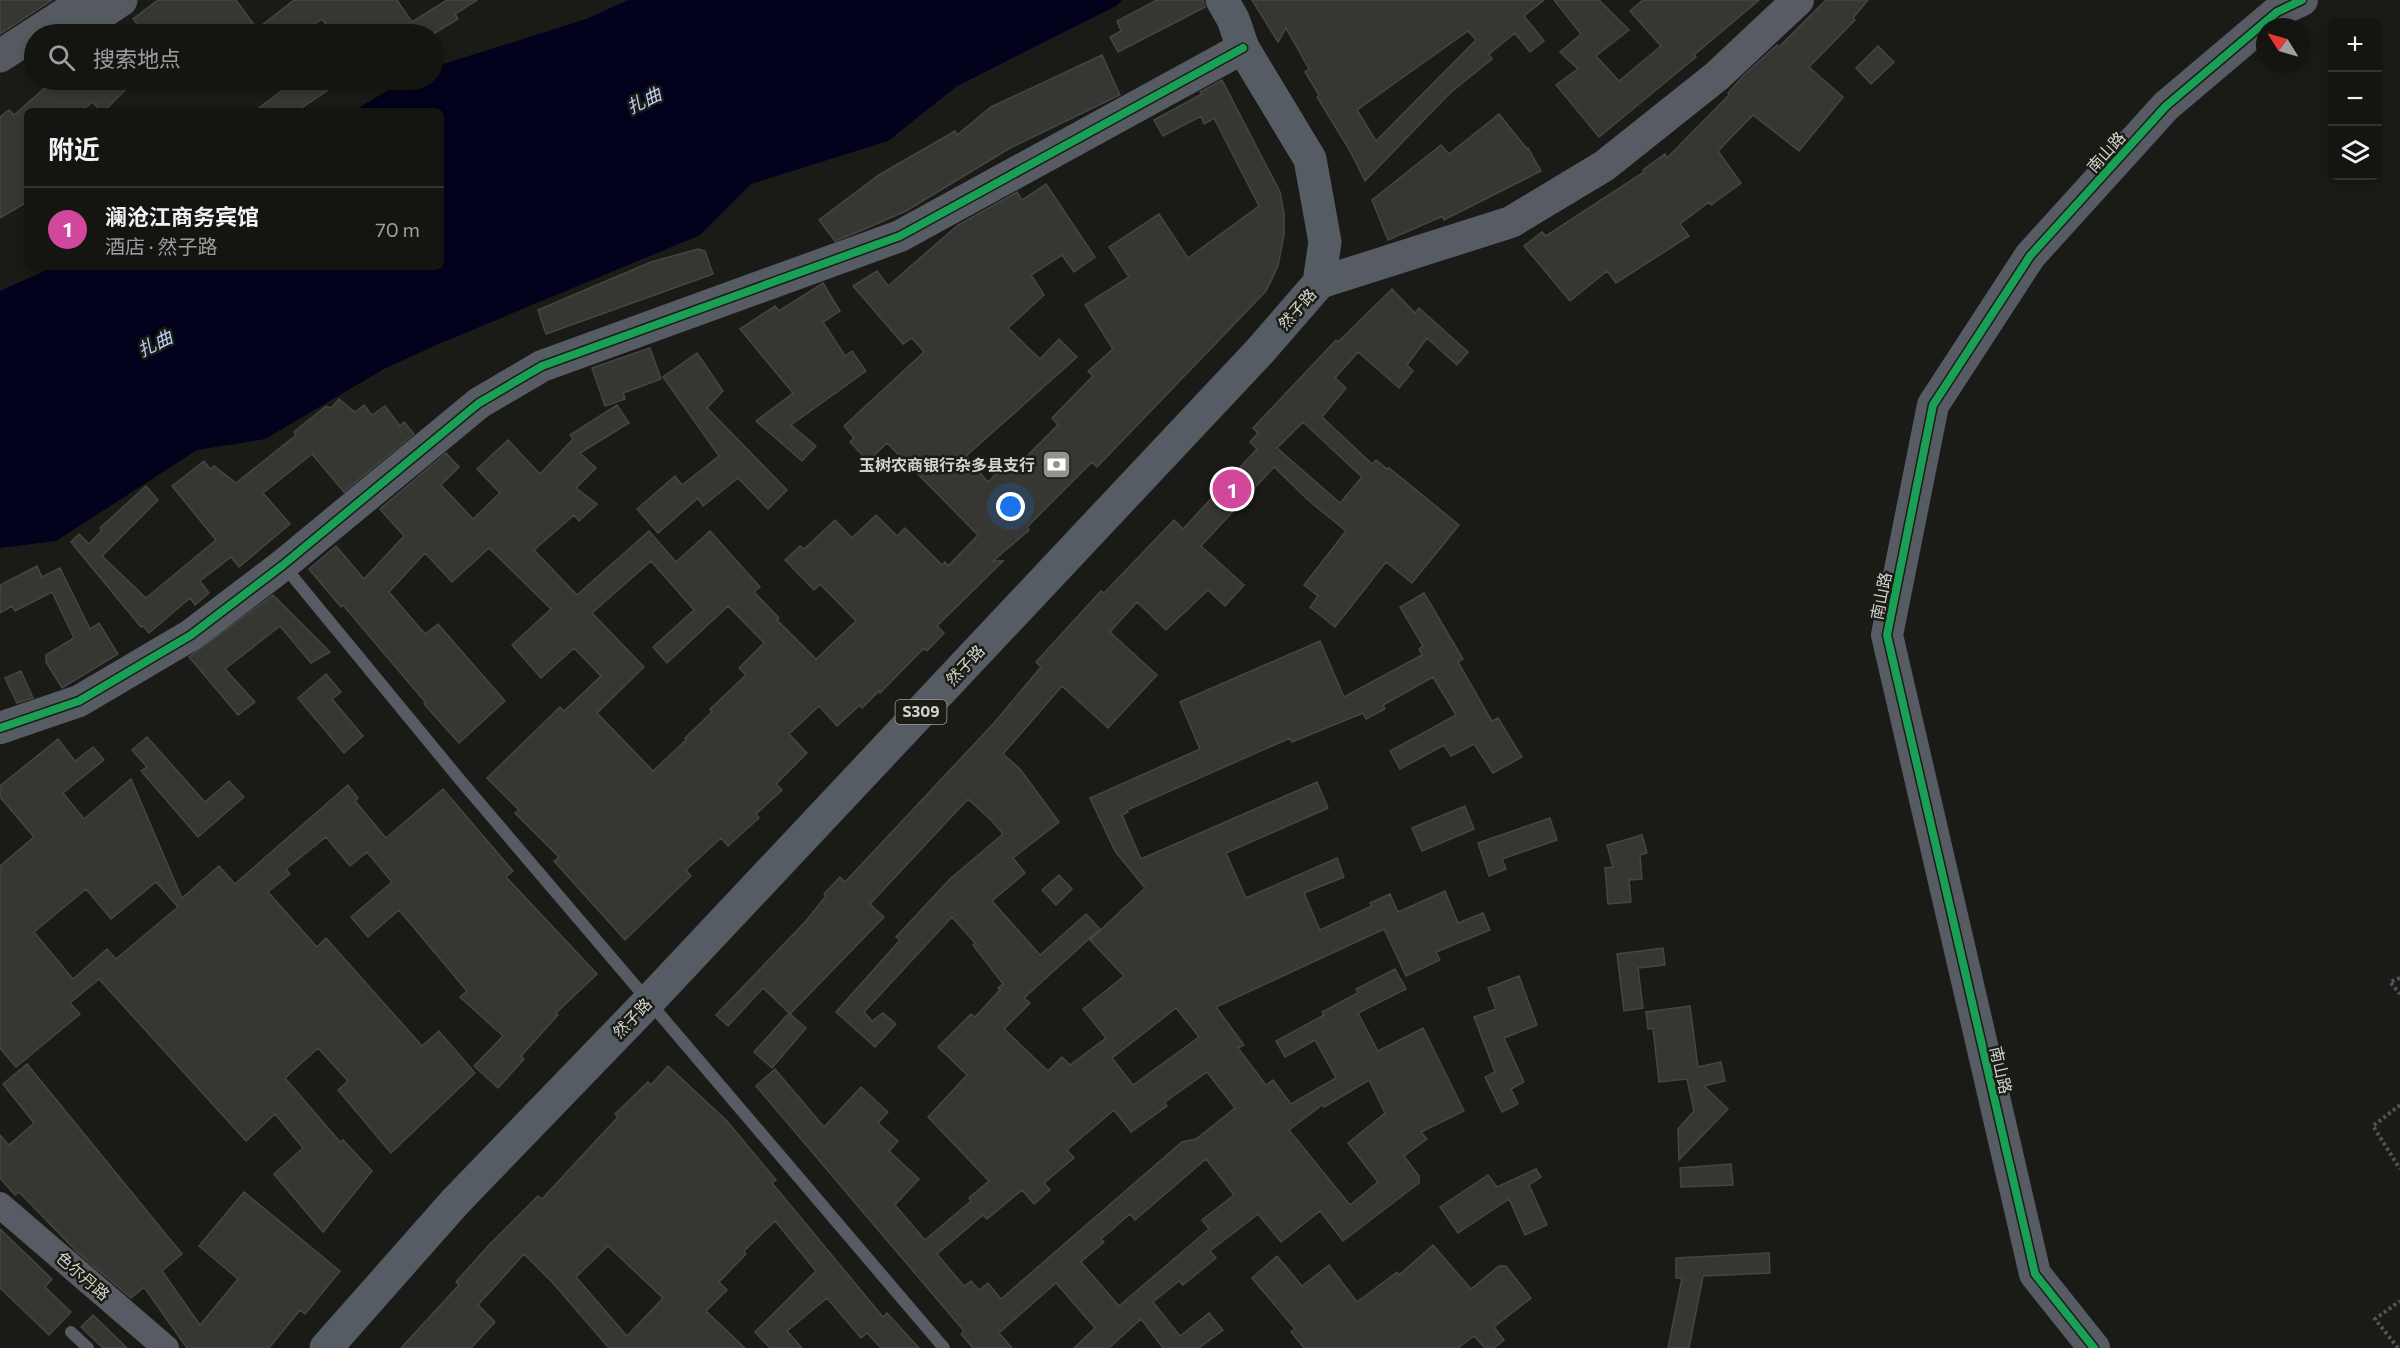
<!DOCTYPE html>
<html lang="zh">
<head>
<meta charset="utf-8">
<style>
	body { margin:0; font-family:Commissioner,"Noto Sans SC",sans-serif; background:#21211f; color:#f1f3f6 }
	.controls { position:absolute; right:18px; top:18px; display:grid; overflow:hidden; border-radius:9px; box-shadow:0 3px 9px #0003 }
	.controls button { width:54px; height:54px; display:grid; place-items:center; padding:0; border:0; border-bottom:2px solid #333331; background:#141411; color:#f1f3f6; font:30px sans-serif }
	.compass { position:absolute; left:2256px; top:18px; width:54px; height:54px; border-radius:50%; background:#141411; box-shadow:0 3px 9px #0003; rotate:307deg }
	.you { position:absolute; left:1011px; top:507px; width:21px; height:21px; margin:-15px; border:4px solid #fff; border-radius:50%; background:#1a73e8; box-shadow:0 0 0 9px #1a73e833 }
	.badge { display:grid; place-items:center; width:39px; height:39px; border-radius:50%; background:#d93025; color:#fff; font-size:20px; font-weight:700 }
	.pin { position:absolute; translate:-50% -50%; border:3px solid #fff; box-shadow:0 2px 6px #0006 }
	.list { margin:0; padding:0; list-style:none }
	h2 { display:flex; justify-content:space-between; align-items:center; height:78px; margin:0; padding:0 24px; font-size:26px }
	h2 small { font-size:20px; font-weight:400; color:#9d9e9f }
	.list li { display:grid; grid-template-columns:39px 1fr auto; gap:18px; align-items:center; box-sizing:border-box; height:84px; padding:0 24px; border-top:2px solid #333331 }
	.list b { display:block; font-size:22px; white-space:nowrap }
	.list p { margin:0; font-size:20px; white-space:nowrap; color:#9d9e9f }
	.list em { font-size:20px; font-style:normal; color:#9d9e9f }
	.icon { flex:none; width:33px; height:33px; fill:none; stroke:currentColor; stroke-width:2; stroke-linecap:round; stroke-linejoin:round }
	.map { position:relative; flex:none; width:2400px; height:1348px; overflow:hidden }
	.search { position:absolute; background:#141411; box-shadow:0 3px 9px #0003; left:24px; top:24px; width:420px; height:66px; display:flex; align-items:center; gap:15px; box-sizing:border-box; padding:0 21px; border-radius:33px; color:#9d9e9f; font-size:22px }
	.panel { position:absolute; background:#141411; box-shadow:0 3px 9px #0003; left:24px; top:108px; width:420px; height:162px; border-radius:9px }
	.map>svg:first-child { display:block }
	.water { fill:#02021d }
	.building { fill:#363633; stroke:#454642; stroke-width:1.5; fill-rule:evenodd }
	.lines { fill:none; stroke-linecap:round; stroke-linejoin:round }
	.path { stroke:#505357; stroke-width:4; stroke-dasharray:3 3; stroke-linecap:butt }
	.service { stroke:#565b64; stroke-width:12 }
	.minor { stroke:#565b64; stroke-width:26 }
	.tertiary { stroke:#565b64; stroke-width:32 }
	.primary { stroke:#565c64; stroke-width:33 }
	.trunk { stroke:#555a60; stroke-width:33 }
	.cycleway-casing { stroke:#1b1d15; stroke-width:11 }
	.cycleway { stroke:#1a9f57; stroke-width:8 }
	.labels { text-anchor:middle; stroke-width:5; stroke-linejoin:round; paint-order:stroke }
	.shield { fill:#1b1d15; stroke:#9b9c96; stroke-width:1.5 }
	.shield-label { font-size:15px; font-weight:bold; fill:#d2d3ce }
	.street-label { font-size:16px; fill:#d2d3ce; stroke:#1b1d15 }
	.poi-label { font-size:16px; font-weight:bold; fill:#d2d3ce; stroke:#1b1d15; text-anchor:end }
	.water-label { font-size:18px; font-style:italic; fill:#bdd1fa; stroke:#1b1d15 }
</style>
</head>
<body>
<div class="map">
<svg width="2400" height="1348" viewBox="0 0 2400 1348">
	<rect width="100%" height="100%" fill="#1a1b17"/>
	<path class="water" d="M628,0h494l-6,6 -159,80 -69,55 -137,43 -51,51 -264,110 -52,24 -119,70 -68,11 -141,91 -56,7v-257l53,-24h388v-156h-88l52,-31h29v-13l152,-48z"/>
	<path class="building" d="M0,0h52l-52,34z
		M158,0h78l21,29 37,-29h103l15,22 35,-22h30l-22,14 3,5 -25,15h-100l-11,-15 -21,15h-156l-12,-15z
		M1157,0h46l2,7 -87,45 -8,-15 11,-6 -4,-10z
		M1252,0h292l-20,16 20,25 -14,11 -15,-19 -26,21 3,5 -42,34 -85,88 -16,-32 -32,-52 2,-2 -14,-23 4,-3 -23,-41 -8,14zM1468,31l8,9 -100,101 -19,-31z
		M1554,0h45l30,30 -33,26 23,25 42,-35 -31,-35 13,-11h116l-65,55 2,2 -17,14 -80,66 -43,-52 22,-16 -18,-17 21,-18z
		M1826,0h42l-15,18 2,2 -46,47 34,30 -44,54 -46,-36 -35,36 23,32 -30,22 -2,-3 -29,22 9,12 -73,47 -9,-12 -37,30 -46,-55 18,-14 4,4 98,-64 -1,-2 22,-16 2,4 62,-63 -1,-2 16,-18 33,-30 2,2z
		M1878,46l16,16 -23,22 -15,-16z
		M1102,55l18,40 -110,53 -104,63 -46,20 -25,10 -16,-21 60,-45 76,-44 2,4 34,-28z
		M54,80h81l-31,31h-4l-7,-9 -13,9h-53v91l-27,16v-101l9,-7 5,5z
		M296,80l6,9 13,-9h28l-46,31h-42z
		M1222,80l58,112 4,21v22l-6,31 -12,25 -169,176 -5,-5 -65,65 2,3 -36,31h10l-66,65 7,7 -17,18 -3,-3 -44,45 -1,-2 -17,17 -2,-3 -23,21 -18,-20 -30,28 18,19 -31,31 6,6 -26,24 3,4 -31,28 -7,-8 -35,32 5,6 -66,64 -71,-79 5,-4 -44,-44 4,-3 -32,-32 73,-71 4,4 37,-35 -27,-28 -33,30 -29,-33 39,-36 -62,-61 -37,34 -27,-29 -36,39 36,42 13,-10 67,77 -46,42 -35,-39 2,-1 -83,-98 -2,2 -32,-38 27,-23 28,33 40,-43 -24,-27 66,-56 13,14 -18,18 32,34 27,-26 -23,-24 31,-29 32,34 33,-35 -3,-4 47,-30 12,18 -49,30 16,15 -20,20 21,16 -18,17 -5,-6 -40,35 43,45 72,-64 27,31 34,-31 50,56 -6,5 25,26 -2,2 39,39 40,-38 -36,-37 -6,6 -29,-30 15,-14 4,3 31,-29 17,18 24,-23 21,21 8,-8 37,37 3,-3 3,4 30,-31 -91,-92 -19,18 -18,-19 4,-4 -10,-12 80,-74 -12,-14 -9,6 -50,-58 24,-15 11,15 70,-61 59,-33 5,8 24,-16 49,73 -21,15 -12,-17 -31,20 13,20 -36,33 32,31 19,-20 18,18 -111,99 22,26 22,-23 7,7 41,-41 -6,-7 41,-42 -5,-5 25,-22 -28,-44 44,-28 -20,-30 50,-33 29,44 71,-52 -45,-88 -10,6 -3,-8 -38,20 -9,-16 48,-26 -2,-2zM651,561l43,49 -41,37 14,16 61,-57 36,37 -25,25 7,7 -36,34 2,3 -27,26 2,1 -34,32 -56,-58 47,-46 -52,-54z
		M1499,114l28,35 1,-1 13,23 -97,49 -1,-4 -55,24 -16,-40 69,-55 8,9z
		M698,249l7,2 8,23 -167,60 -8,-24 113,-48z
		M823,283l17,28 -17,11 22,34 7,-5 14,20 -75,54 25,21 -14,15 -46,-40 37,-28 -53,-64 35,-23 4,5z
		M1392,289l23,24 4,-5 49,44 -11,13 -30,-27 -20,27 6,6 -14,17 -41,-36 -23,26 11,10 -24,29 50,47 4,-4 11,9 2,-1 70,57 -47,58 -26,-21 -51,65 -25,-20 8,-11 -14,-11 42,-54 -38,-31 -34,-33 -73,79 43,39 -19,21 -17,-16 -42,40 -29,-28 -27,30 47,43 -49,53 -46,-42 -59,68 17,15 39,53 -46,36 12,15 -33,28 48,54 46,-41 14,15 -76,69 6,5 -26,26 44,42 14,-14 8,8 36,-27 -23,-29 41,-33 -34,-36 55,-52 -30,-37 -25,-53 110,-49 -20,-47 140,-61 24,56 78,-42 -3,-6 4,-3 -23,-39 24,-14 39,66 -5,3 34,59 6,-3 24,39 -29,16 -19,-29 -23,12 -7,-11 -44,24 -10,-18 66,-36 -23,-38 -50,28 2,4 -19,10 -3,-6 -71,29 -2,-4 -163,72 1,2 -6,3 19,44 176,-77 11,26 -102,45 20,45 91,-40 7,19 -40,16 16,37 52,-24 -2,-3 20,-9 8,18 47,-21 13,32 25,-10 7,17 -54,22 4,8 -34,16 -22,-47 -168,78 28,38 -6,3 28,37 7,-5 18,24 45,-26 -21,-38 -30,17 -9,-16 48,-26 -2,-3 36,-19 -2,-4 39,-20 11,20 -48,24 20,38 45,-23 41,83 -43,21 6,7 -23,17 15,20v7l-76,58 -23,-30 -39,31 -23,-28 -48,37 6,7 -33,27 -4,-4 -26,21 27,34 29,-23 14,17 -24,18h-36l-22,-29 -32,29h-35l21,-20 -39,-45 -57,50 13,15h-39l-12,-14 3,-3 -208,-245 19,-17 49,58 37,-40 27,25 -10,11 20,18 -9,10 30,28 -24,26 30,35 46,-39 -2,-3 20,-17 -61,-64 39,-42 -29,-28 33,-33 4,3 25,-27 -2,-2 5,-4 -30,-39 2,-2 -23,-26 -88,95 8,9 11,-8 13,11 -21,23 -39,-35 64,-72 -4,-3 54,-58 53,-45 -12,-14 -23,-21 -98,105 14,13 -94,97 16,14 -34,40 -18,-16 35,-39 -26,-25 -35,38 -12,-11 90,-94 20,-25 -2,-2 16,-17 5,5 149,-159 47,-56 -5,-5 65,-71 3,2 70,-73 9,9 74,-80 -7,-7 8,-9 -5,-5 83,-88 2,2zM1303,422l59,55 -22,26 -63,-55zM1176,1008l23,29 -66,48 -21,-27zM1207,1072l28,36 -39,31 -14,3 -181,157 -13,-16 -9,7 -8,-9 -7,5 -27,-32 46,-39 4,4 35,-29 12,14 16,-14 -6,-7 30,-25 -7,-8 47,-40 17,22 36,-26 -2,-4zM1369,1080l16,33 -37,30 30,39 -28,23 -61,-75 33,-25 2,2zM1206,1159l28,36 -32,25 7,9 -90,77 -38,-44 23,-20 -3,-3 29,-25 5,6z
		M650,348l11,31 -38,14 2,6 -20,7 -13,-38z
		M697,353l26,38 -16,17 80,82 -19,19 -30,-31 -35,28 -5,-8 -40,35 -21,-24 38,-33 7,9 37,-29 -56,-79z
		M339,399l16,13 9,-7 8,10 13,-9 15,20 4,-4 10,12 -70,58 -32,-38 -49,39 27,31 -51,43 -8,-10 -31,24 9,12 -14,12 -5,-7 -41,35 -6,-7 -2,1 -70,-85 8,-8 10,10 13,-14 -2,-2 46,-42 12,14 -56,56 44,42 70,-58 -44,-54 32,-25 6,8 4,-3 22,17 60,-48 -2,-3 32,-26 5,2z
		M37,566l5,11 18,-9 30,61 9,-6 19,31 -56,34 -16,-26v-7l28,-17 -22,-46 -37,19 -3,-5 -12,7v-28z
		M273,595l57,57 -19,11 -31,-37 -55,43 30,33 -17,13 -49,-58z
		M21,671l12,27 -16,5 -12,-25z
		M326,674l15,18 -9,7 31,37 -19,17 -46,-55z
		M147,737l58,65 24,-21 15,16 -46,40 -57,-66 6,-4 -15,-17z
		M58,739l17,22 18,-14 11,13 -41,33 21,26 47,-40 51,119 37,-32 16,18 113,-99 10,13 -3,3 31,37 57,-49 70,82 -7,6 91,97 -41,39 2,2 -37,41 3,3 -26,29 -24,-22 29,-30 -43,-39 7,-6 -68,-81 -31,27 -17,-20 41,-35 -25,-30 -17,14 -24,-29 -40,32 4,5 -22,18 49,55 9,-9 96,108 17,-15 36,42 -84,80 -53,-63 10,-9 -30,-33 -33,30 55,64 3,-2 29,31 -49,61 -49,-58 29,-26 -28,-34 -29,27 -147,-162 -29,24 10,11 -64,53 -16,-19v-182l34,-29 -34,-40v-11zM156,882l22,25 -62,52 -9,-10 -34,30 -39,-47 52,-43 25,30z
		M1465,806l9,23 -52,22 -10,-23z
		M1550,818l7,22 -55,19 4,10 -17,7 -11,-33z
		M1642,835l5,18 -7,2 2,24 -13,1 2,22 -23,2 -3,-36 8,-1 -6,-22z
		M1059,875l13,14 -16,16 -14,-15z
		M1663,948l2,17 -27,3 5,40 -19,3 -7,-57z
		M1519,976l18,49 -33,13 20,44 -13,7 7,15 -16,8 -17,-35 10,-5 -21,-55 22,-8 -8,-21z
		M1690,1006l8,61 23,-5 4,19 -21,5 24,23 -49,51 -1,-31 16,-18 -7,-32 -28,3 -6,-54 -5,1 -2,-17z
		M27,1064l155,190 -20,17 38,54 38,-46 -39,-33 45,-54 96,79 -35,43 -5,-4 -31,38h-82l-43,-61 -13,11 -53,-45 -59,-61 -4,3 -15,-17v-43l9,10 25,-22 -31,-39z
		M668,1066l59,55 49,59 -4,3 111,134 4,-4 32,35h-38l-14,-15 -6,5 -34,-40 -40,33 15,17h-32l-15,-16 61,-61 -41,-50 -31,30 2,3 -27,28 8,8 -21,21 39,37h-136l-57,-66 -28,-28 -46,51 17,17 -24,26h-70l58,-63 -3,-3 32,-36 50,-50 4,3 76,-82 -3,-3 33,-32 3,3zM608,1246l55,52 -36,38 -51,-59z
		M1731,1164l2,21 -52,2 -1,-19z
		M1536,1169l5,8 -12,8 18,40 -22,10 -16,-36 -51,34 -18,-26 48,-32 9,12z
		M0,1229l52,50 -7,8 26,25 -22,23 -49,-47z
		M1433,1245l38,44 28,-23h7l25,32 -37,29 10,13 -10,8h-9l-11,-12 -16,12h-154l-13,-16 4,-3 -43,-51 25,-22 25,30 27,-21 28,37 40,-30 2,3z
		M1769,1253l1,20 -67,3 -14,72h-21l14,-70h-6v-20z
		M93,1315l34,33h-24l-22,-21z"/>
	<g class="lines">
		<path class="path" d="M2400,978l-10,4 10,12
			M2400,1105l-27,21 27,43
			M2398,1348l-23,-29 25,-18"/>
		<path class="service" d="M284,566l177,215 483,567
			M71,1332l17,16"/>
		<path class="minor" d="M0,1205l166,143"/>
		<path class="tertiary" d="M1319,283l192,-61 93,-56 113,-90 81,-76
			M0,728l79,-27 112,-66 92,-70 196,-162 63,-37 358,-130 343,-188
			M2094,1348l-59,-74 -148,-639 46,-230 97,-149 136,-150 111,-94 25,-12"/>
		<path class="primary" d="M326,1348l129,-146 194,-201 611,-650 59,-68 6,-41 -15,-83 -67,-111 -10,-29 -11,-19"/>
		<path class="trunk" d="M70,34l51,-34
			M0,56l87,-56"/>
		<defs>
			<path id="cycleway" d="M0,728l79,-27 112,-66 92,-70 196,-162 63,-37 358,-130 343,-188
				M2094,1348l-59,-74 -148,-639 46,-230 97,-149 136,-150 111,-94 25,-12"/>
		</defs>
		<use href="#cycleway" class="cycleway-casing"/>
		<use href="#cycleway" class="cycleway"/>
	</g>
	<defs>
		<symbol id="bank-square" viewBox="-11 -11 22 22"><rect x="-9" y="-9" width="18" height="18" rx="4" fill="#92938e" stroke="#1b1d15"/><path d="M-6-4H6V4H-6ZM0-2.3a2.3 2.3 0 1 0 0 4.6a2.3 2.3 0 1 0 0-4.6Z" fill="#fff"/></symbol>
	</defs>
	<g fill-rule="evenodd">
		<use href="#bank-square" x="1040" y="448" width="33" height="33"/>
	</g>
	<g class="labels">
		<rect class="shield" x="895.5" y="700" width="51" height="24" rx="4.5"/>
		<g class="shield-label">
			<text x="921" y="717">S309</text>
		</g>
		<g class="street-label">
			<text transform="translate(2106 152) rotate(-48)" y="6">南山路</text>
			<text transform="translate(1297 309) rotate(-49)" y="6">然子路</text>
			<text transform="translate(1881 596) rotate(-79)" y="6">南山路</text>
			<text transform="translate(965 665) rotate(-47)" y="6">然子路</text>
			<text transform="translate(632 1018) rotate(-46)" y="6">然子路</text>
			<text transform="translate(2001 1070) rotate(77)" y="6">南山路</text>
			<text transform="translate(83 1276) rotate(41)" y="6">色尔丹路</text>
		</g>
		<g class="poi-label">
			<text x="1035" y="471">玉树农商银行杂多县支行</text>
		</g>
		<g class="water-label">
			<text transform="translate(644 101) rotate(-26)" y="6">扎曲</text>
			<text transform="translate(155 344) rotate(-26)" y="6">扎曲</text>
		</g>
	</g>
</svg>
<div class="controls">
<button>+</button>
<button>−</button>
<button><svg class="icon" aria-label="layers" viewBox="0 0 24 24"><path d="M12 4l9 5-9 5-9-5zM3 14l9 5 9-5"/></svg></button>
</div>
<svg class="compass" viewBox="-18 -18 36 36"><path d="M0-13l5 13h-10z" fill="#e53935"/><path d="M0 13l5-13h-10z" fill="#9d9e9f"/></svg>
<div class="you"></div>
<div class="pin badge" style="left:1232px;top:489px;background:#d1479c">1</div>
<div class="search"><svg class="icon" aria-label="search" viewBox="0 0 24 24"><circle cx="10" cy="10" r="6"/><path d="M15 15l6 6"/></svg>搜索地点</div>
<section class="panel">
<h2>附近<small></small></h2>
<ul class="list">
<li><span class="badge" style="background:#d1479c">1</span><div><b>澜沧江商务宾馆</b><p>酒店 · 然子路</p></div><em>70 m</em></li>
</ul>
</section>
</div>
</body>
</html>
